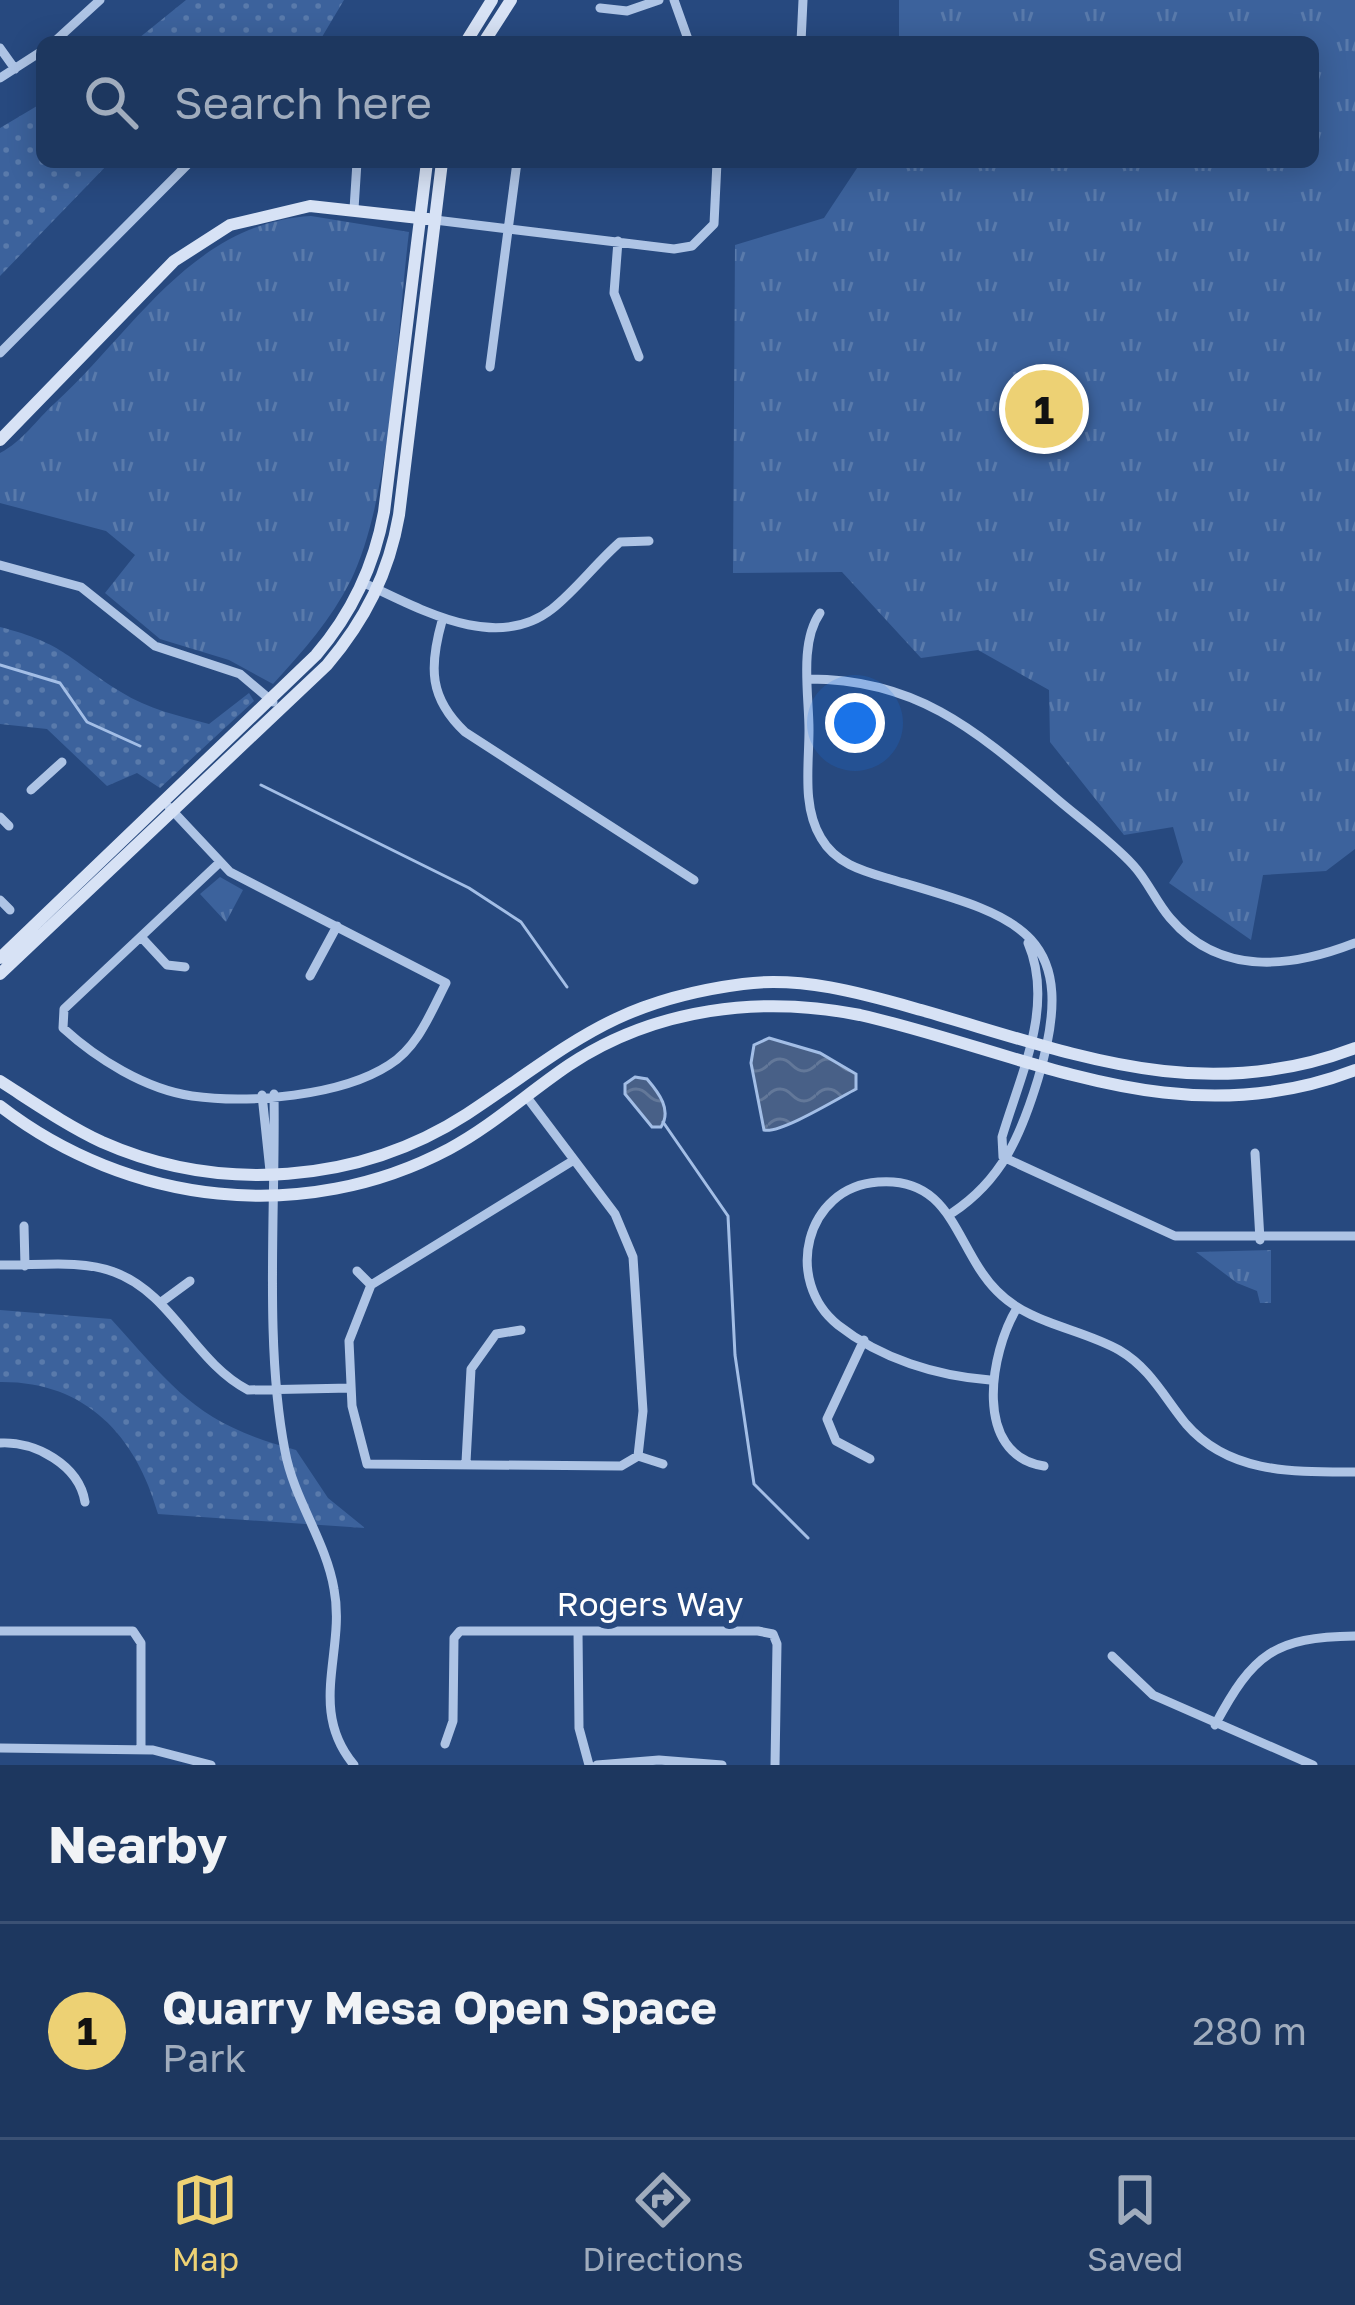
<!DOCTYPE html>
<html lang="en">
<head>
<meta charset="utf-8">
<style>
	body { margin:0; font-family:"Golos Text",sans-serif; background:#253f65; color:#f1f3f6 }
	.you { position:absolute; left:855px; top:723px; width:42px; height:42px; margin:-30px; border:9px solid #fff; border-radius:50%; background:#1a73e8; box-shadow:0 0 0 18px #1a73e833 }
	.badge { display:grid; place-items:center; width:78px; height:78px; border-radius:50%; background:#edd174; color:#111; font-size:39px; font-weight:700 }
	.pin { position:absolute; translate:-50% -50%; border:6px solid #fff; box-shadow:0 3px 12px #0006 }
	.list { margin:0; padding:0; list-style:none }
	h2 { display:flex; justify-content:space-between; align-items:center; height:156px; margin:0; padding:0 48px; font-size:51px }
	h2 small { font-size:39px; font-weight:400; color:#a0acbd }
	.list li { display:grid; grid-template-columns:78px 1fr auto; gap:36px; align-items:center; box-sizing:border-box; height:216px; padding:0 48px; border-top:3px solid #3b5174 }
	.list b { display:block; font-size:45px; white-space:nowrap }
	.list p { margin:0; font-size:39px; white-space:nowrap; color:#a0acbd }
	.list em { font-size:39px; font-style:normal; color:#a0acbd }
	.icon { flex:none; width:66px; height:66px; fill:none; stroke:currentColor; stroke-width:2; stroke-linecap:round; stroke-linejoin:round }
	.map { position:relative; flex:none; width:1355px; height:1765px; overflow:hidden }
	.search { position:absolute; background:#1d375f; box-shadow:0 6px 30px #0003; left:36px; right:36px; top:36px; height:132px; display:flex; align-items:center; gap:30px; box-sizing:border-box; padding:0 42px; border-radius:18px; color:#a0acbd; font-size:45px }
	.sheet { height:372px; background:#1d375f }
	nav { display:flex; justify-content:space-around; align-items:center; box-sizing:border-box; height:168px; border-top:3px solid #3b5174; background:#1d375f; font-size:33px; color:#a0acbd }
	nav a { display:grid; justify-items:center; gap:6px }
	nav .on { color:#edd174 }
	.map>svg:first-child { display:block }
	.grass { fill:url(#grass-dots) }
	.park { fill:url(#park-tufts) }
	.water { fill:url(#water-waves); stroke:#a3bee6; stroke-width:3 }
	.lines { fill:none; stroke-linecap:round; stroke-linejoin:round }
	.stream { stroke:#a3bee6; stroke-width:3 }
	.street { stroke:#aec4e5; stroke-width:9 }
	.secondary { stroke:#d7e2f5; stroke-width:12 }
	.labels { text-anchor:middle; stroke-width:12; stroke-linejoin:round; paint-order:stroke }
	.street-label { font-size:33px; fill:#fff; stroke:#27497f }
</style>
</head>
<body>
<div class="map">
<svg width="1355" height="1765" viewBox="0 0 1355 1765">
	<defs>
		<pattern id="grass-dots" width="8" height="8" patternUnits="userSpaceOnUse" patternTransform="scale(3)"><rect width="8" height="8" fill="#3c629c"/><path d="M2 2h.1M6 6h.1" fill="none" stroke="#597aab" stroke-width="1.8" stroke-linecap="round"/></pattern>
		<pattern id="park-tufts" width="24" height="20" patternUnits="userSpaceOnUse" patternTransform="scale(3)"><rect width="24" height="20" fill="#3c629c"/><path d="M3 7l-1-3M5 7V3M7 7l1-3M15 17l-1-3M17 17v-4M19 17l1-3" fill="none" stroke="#597aab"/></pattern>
		<pattern id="water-waves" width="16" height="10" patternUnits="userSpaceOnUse" patternTransform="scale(3)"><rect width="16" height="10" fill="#486087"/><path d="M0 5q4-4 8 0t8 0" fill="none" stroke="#637899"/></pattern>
	</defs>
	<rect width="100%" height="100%" fill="#27497f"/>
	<path class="grass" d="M186,0h158l-25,42h-185z
		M42,103v59h68l-110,114v-148z
		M0,627c66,17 69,33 121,65 27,17 58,24 88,32l40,-31 5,8 -94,87 -23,-15 -30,13 -60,-57 -47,-5z
		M0,1310l111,9c65,72 87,105 185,131l32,48 37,30 -207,-14c-22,-79 -73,-133 -158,-132z"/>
	<path class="park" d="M899,0h456v849l-29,22 -63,4 -12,65 -82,-57 14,-21 -10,-35 -49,8 -74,-93 -1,-52 -71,-40 -57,8 -79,-86 -109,1 2,-328 89,-27 37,-56h452v-120h-414z
		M311,216l98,16c-12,97 -17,263 -58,348 -20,40 -48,71 -78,104l-44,-24 -69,-21 -55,-46 30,-38 -29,-24 -106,-28v-50c23,-12 36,-33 55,-50 79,-72 137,-180 256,-187z
		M220,877l23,13 -17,32 -26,-28z
		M1271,1250v53h-11l-3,-12 -20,-8 -41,-31z"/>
	<path class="water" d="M769,1038l51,15 36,21v15c-19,10 -76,45 -92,41l-13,-67 3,-18z
		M635,1077l12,2c12,14 25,31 14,48h-9l-27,-33v-10z"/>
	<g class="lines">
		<path class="stream" d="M0,665l60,18 27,39 53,24
			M261,785l208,103 52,34 46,65
			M663,1122l65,94 7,139 19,129 54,54"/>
		<path class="street" d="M674,0l15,42
			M600,8l27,3 32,-11
			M54,42l46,-42
			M801,42l2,-42
			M0,48l15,21
			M0,78l42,-27
			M354,209l3,-47
			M435,220l239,29 18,-3 22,-22 3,-62
			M618,241l-4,52 25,64
			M0,353l190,-191
			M490,367l27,-205
			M0,565l81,22 74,59 85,28 33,28
			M364,583c53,24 131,71 188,26 24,-19 44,-46 68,-67l29,-1
			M820,613c-21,30 -11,82 -11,117 0,35 -7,77 12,108 15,26 42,33 69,41 126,37 193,50 148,200 -17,56 -36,101 -86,134
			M442,621c-13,46 -13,77 23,111l229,148
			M809,679c106,0 164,49 241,114 27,24 59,46 83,72 15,16 23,37 37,53 50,59 121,50 185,25
			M31,790l31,-28
			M169,807l61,65 216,111c-15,29 -28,64 -57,82 -48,31 -140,39 -197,31 -47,-7 -95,-37 -129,-68l1,-19 154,-145
			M0,817l9,9
			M0,900l10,10
			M142,938l25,27 18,2
			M310,976l27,-50
			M274,1094c2,111 -10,250 11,357 9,49 41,90 49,138 12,62 -27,120 20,176
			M262,1095l8,76
			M526,1096l89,118 18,43 10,154 -5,45 -17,10 -254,-2 -15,-58 -3,-65 22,-56 203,-125
			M1255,1153l5,87
			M1003,1157l172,79h180
			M1003,1157l-1,-20c18,-61 53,-131 26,-194
			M24,1226l1,40
			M0,1265c34,1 81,-6 114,7 58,21 80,90 134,118l103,-2
			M357,1271l14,14
			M160,1303l30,-22
			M1017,1308c-27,44 -45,147 27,158
			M864,1340l-37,79 9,22 34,18
			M990,1380c-53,-4 -109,-21 -152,-55 -55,-44 -33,-138 40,-143 76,-6 77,67 119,109 32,33 83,37 122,59 31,18 45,47 67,74 43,50 108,48 169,48
			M0,1443c35,-2 79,22 85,59
			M638,1456l25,8
			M466,1462l5,-93 25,-35 25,-4
			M0,1631h133l8,12v106
			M578,1631l1,97 10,37
			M1112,1656l41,39 160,70
			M1215,1725c38,-71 59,-88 140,-89
			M445,1744l8,-23 1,-83 6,-7h298l15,3 4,10 -2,121
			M0,1748l153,2 58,15
			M597,1765l62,-5 63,5"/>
		<path class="secondary" d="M466,42l26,-42
			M484,42l27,-42
			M0,440l174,-179 56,-36 80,-19 118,13
			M0,958l316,-303c36,-42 58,-88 68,-143l43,-350
			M0,974l327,-309c38,-45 62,-92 72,-150l43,-353
			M0,1081c33,21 66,44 102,61 117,52 257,42 365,-28 103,-68 145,-113 276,-130 60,-8 121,10 178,26 151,43 279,97 434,38
			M0,1106c128,99 304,120 449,43 43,-23 80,-57 120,-84 86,-57 192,-70 291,-50 170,39 318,123 495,55"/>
	</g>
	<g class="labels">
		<g class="street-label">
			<text x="650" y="1616">Rogers Way</text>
		</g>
	</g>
</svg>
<div class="you"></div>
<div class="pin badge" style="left:1044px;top:409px">1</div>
<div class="search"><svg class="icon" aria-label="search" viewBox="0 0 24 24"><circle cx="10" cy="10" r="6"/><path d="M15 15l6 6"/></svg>Search here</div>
</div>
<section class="sheet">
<h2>Nearby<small></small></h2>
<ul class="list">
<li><span class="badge">1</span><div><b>Quarry Mesa Open Space</b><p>Park</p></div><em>280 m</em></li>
</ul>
</section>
<nav>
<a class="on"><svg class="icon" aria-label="map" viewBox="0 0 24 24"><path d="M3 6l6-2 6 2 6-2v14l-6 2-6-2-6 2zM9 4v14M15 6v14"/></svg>Map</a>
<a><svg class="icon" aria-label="directions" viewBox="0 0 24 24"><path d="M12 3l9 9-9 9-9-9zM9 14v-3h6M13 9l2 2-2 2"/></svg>Directions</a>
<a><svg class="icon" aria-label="saved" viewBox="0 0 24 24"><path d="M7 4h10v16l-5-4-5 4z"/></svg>Saved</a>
</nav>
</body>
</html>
